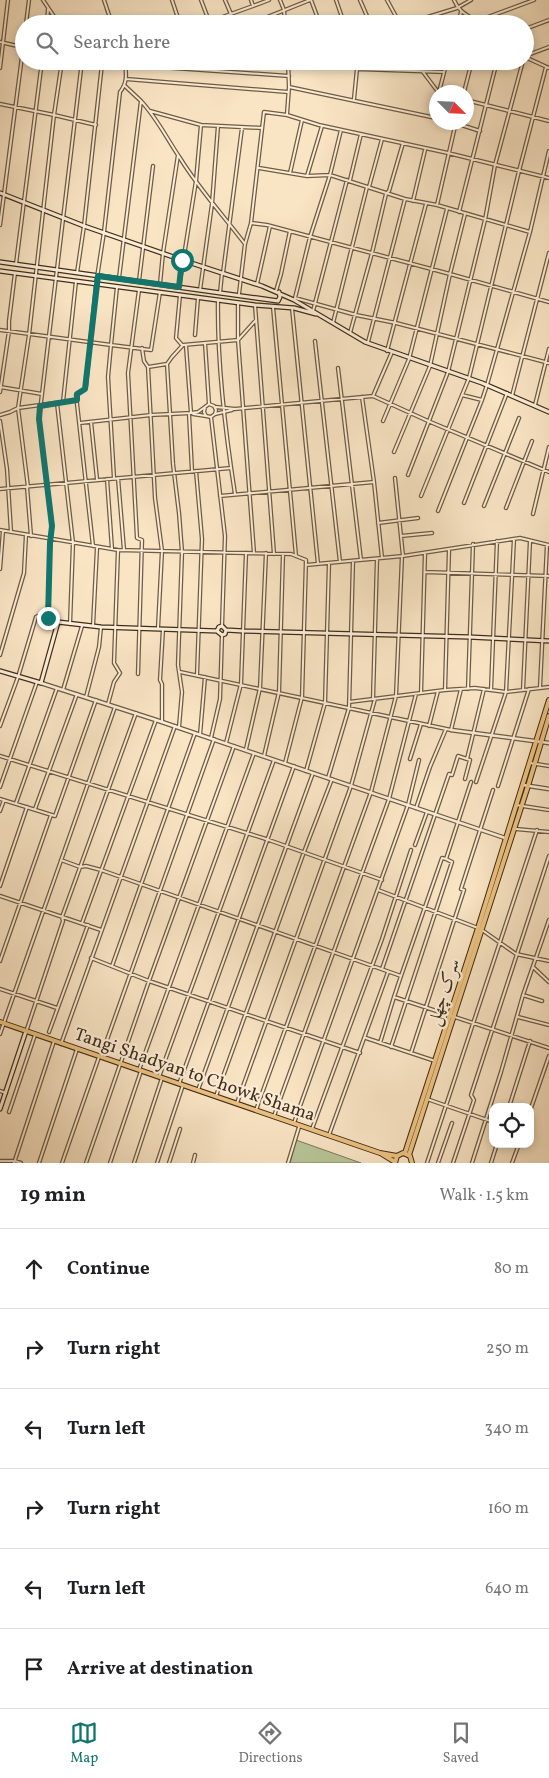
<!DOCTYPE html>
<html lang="en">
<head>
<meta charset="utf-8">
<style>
	body { margin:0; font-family:Vollkorn,Amiri,serif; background:#f6f6f6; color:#202124 }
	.controls { position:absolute; right:15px; bottom:15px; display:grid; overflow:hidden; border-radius:10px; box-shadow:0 2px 8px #0003 }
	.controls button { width:45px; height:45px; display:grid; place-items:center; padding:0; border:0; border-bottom:1px solid #e0e0e0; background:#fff; color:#202124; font:25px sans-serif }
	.compass { position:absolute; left:429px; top:85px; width:45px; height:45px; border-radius:50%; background:#fff; box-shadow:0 2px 8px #0003; rotate:114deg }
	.stop { position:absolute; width:15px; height:15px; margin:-11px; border:4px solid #0f766e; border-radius:50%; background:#fff }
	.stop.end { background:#0f766e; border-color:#fff; box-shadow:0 1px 5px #0008 }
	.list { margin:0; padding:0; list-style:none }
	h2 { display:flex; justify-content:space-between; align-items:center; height:65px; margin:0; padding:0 20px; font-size:21px }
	h2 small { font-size:16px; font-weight:400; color:#757577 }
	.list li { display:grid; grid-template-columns:32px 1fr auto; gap:15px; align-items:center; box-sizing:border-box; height:80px; padding:0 20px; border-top:1px solid #e0e0e0 }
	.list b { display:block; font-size:19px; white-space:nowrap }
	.list em { font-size:16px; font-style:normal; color:#757577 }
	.icon { flex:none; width:28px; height:28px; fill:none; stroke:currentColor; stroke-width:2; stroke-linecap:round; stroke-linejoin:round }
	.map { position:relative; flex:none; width:549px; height:1163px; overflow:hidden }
	.search { position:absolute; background:#fff; box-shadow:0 2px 8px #0003; left:15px; right:15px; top:15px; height:55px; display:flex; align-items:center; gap:12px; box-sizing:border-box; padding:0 18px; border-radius:28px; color:#757577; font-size:19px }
	.sheet { height:545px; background:#fff }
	nav { display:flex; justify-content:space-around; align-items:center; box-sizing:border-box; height:70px; border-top:1px solid #e0e0e0; background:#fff; font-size:14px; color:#757577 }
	nav a { display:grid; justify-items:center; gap:2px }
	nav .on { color:#0f766e }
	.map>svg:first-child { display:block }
	.green { fill:#b8c599; stroke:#7c7a58 }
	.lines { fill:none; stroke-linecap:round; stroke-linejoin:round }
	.minor-casing { stroke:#6f5c42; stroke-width:4.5 }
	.tertiary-casing { stroke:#6f5c42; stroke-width:5 }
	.secondary-casing { stroke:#412e17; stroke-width:5.5 }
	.primary-casing { stroke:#412e17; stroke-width:6 }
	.minor { stroke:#fbedd9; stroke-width:2 }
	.tertiary { stroke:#fbedd9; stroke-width:2.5 }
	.secondary { stroke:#fbedd9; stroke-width:3 }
	.primary { stroke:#ecc282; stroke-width:4 }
	.route { stroke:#0f766e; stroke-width:6 }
	.labels { text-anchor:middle; stroke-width:4.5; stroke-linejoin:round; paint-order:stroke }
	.street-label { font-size:18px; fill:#412e17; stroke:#fbedd9 }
</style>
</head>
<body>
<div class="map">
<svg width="549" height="1163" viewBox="0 0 549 1163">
	<rect width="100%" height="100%" fill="#f9e4c4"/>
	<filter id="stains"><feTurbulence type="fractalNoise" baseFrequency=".004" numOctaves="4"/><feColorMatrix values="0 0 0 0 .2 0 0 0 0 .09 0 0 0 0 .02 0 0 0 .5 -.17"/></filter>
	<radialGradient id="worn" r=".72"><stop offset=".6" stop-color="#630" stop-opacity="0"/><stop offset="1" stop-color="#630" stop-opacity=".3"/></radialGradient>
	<path class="green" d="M296,1140l65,23h-71z"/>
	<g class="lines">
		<defs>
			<path id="minor" d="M43,0l16,24
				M104,0l8,24
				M172,0l6,18
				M201,0l8,21
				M225,0l6,14
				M251,0l2,6 16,-6
				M280,0l4,10 1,14
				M311,0l9,24 24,-1 -8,-23
				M360,0l10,23
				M387,0l12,22
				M454,0c6,14 15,15 26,24
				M477,21l57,-21
				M285,22l6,2
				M344,23h17
				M26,24l3,-24
				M47,24l1,-15
				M152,24v-2l26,-4 3,6
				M203,24l50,-18
				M250,24l60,-24
				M361,24l57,-4 39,-12 14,-8
				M458,24l3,-12
				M525,29l24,-9
				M0,42l22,5
				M525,56l24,-9
				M525,57l24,11
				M288,61l1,26
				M357,61v8l87,3
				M125,63l20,3 1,-5
				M145,66l144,10
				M546,67l-27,104 -50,207 -7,17 20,5 5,-15 43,-153 19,-81
				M0,68l8,-68
				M423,72l15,20
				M126,79l162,13
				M439,92l8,-31
				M464,92l8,-31
				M354,99l3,-30
				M466,100l83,21
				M141,101c16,17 26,38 39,57 19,31 43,57 65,86
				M0,104l54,11 8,-54
				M150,111l51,14
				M287,114l2,-27 147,31
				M433,116l3,-12
				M452,122l28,9
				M259,168l48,8 23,-1 75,24 32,6 93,27
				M290,173l12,-53
				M307,176l15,-50
				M350,180l11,-46
				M369,187l13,-48
				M413,201l12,-51
				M437,205l19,-83
				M459,212l38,-151
				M251,223l13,-111 23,3 32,10 129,28 101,25
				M0,225l24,-184
				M16,264l26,-203
				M77,273l7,-47 18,-162 -14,-3
				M223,273l19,-145
				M119,278l22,-177 -16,-15
				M139,281l14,-115
				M160,284l3,-31 15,-98
				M257,284l13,-58
				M117,287l-6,58 40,5 9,-58
				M179,287l17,-106 5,-56 61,3
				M200,290l12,-86 6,-78
				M276,291l5,-17 9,-43
				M220,293l2,-20
				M239,294l6,-50 6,-21 16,2 183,49 15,-60
				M180,295l-4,43 6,7
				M295,298l15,-61 20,-62 11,-45
				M218,300c-1,65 7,130 17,194
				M294,300l1,-2 61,17 40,8 153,40
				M238,304v36l16,213
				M255,305l19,249
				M273,307l23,249
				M292,308l26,256
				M313,311l34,-131
				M333,323l34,-136
				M0,330l111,15 -3,32 6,101
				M350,333l22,-80 14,-59 3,-3 14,-48
				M195,335l3,-37
				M315,341l25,221
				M368,342l37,-143
				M205,343l4,61
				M186,346l5,67
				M142,348l2,13 4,6 19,-3 6,100 6,49 3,39 -4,113 4,27 -3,35
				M387,351l39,-147
				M167,364l5,-7 11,-12 55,-5 18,-20
				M148,367l7,131 7,53 -4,77
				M338,368l23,192
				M0,387l42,7
				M0,392l9,-61v-10l6,-48
				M373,396l19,-44
				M512,396l37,-143
				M362,397l12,85 8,76
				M63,402l13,-121
				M57,403l16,140 -3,81
				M209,404l-4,3 -1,5 2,4 5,1
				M209,404l5,2 2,4 -1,4 -4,3
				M535,405l14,-56
				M216,407l19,2 138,-13 55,25 121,51
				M189,414l3,57
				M193,414l13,2
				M215,414l17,-4
				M0,415l10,-3 8,-4 59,-8
				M211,417l14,119 -3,90
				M0,421l7,48 4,63
				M383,421l26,-62 38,-150
				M91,422l6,57
				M80,423l71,-8 40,-2 7,-1 7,-5
				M394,452l36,-86 20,-92 99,28
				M196,471l6,68 -5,136
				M408,475l40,-103 37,-152 10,-55 28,-104
				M118,478l6,72
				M395,478l8,78
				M107,479l5,70
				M27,487l4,49
				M28,487l-10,-79 11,-73 25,-220 42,10
				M0,489l231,-21
				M220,496l154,-14
				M421,496l41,-101
				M464,503l43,-110
				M484,506l35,-88
				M506,508l26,-67
				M438,511l44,-111
				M533,514l16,-67
				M378,523l40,-5
				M0,530l118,20 173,4 15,6 -4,137 -17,66
				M401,536l31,-3
				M93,546l-17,-151 9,-6 1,-3 10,-102 8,-52 16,-140c8,-10 6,-19 5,-31
				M306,565l97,-9 117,-18 29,7
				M0,569l3,-38
				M425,572l124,4
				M48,620l2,-77 2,-18 -13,-106 43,-358
				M93,626l4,-78
				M0,655l24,-82 2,-38
				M180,672l271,58 10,-41
				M138,674l4,-134 -5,-2 -9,-165 11,-83
				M540,687l7,-142
				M468,689l5,-145
				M63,690l19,-64
				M445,690l4,-140
				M491,690l6,-149
				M523,690l7,-149
				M421,693l4,-140
				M86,697l13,-50 2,-20
				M373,699l4,-140
				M349,702l96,-12 30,-2 31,4 43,-5
				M108,704l6,-22 6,-9 -6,-10 4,-113
				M162,721v-37l-2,-4 3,-51
				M0,726l18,-49 18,-60 2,-1 19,6
				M429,726l9,-35
				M200,735l5,-58
				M211,738l9,-39 2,-64
				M226,743l15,-59 5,-131
				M246,749l14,-61 6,-135
				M0,756l266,83 116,41
				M264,756l15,-64 4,-138
				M410,759l11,-35
				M530,763l19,3
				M306,771l19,-68 4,-140
				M328,778l21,-70 4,-147
				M465,779l5,-19 -3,-1
				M476,782l30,-90 8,-153
				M498,786l31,-97
				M0,787l37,-105
				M0,799l55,17 41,-116
				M16,803l41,-115
				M516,805l33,5
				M416,808l14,-41 16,-38
				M35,809l42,-115
				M0,811l4,-11
				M516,829l33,3
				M415,845l12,-33
				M61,860l19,7 6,-1 15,4 300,106 -7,21 155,51
				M0,886l27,-79
				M378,890l100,38
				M0,896l101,34
				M82,923l74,-203
				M482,930l34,24 33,7
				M91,958l58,23 211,72
				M0,961l51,-146
				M112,966l83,-233
				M533,967l16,15
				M382,969l67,-195 3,1 6,-19 9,3 17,-70
				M401,976l41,-118 4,1 25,-77
				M0,989l57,19
				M523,995l19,6
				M518,1017l31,8
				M27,1029l36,-108 -1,-4 74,-204
				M49,1032l39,-107
				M0,1034l115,-327
				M366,1038l69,23
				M380,1043l14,-46
				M61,1044l114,-318
				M391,1047l61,-185 -6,-3
				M103,1051l111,-312
				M411,1053l53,-163 -3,-1 32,-99
				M139,1070l115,-317
				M159,1077l115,-317
				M179,1084l115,-318
				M198,1090l115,-317
				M0,1091l6,2
				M216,1096l88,-244 28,-73
				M427,1099l66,23
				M237,1103l114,-317 24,-87
				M509,1107l21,-66
				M256,1110l115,-318 25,-96 6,-140
				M530,1111l19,-55
				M9,1112l26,-77
				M274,1116l115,-317 27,-105
				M294,1123l114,-318 11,-45
				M312,1129l70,-190 29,-89
				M329,1135l59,-163
				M0,1161h15l6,2
				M14,1163l40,-122
				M39,1163l38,-114
				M62,1163l37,-106
				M86,1163l63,-182 85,-235
				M110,1163l31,-92
				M134,1163l28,-85
				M157,1163l26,-78
				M169,1163l11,-34
				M193,1163l2,-8
				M288,1163l11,-36
				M427,1163l110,-333
				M438,1163l14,-40
				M453,1163l21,-63 -3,-5 78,-239
				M472,1163l29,-91 22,-77 26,-75
				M491,1163l6,-19
				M512,1163l7,-19"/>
			<path id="tertiary" d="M41,683l115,37 349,118
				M451,730l98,13
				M523,785l26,4"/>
			<path id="secondary" d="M0,193l84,33 98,34 80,26 32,14 71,42 117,41 67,29
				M0,262l278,39 2,-4 -1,-5
				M0,271l255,34 39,3 22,6
				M217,631l2,-4 3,-1 4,4 17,1 226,6 80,4
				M0,671l41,12 17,-61 43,5 116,4 5,4 3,-1 1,-4
				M0,1109l26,-78"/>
			<path id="primary" d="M0,1022l380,131 17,3
				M405,1153l73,-225 71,-228
				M382,1154l13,8
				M409,1155l119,-369 21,-70
				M395,1163l2,-7 6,-3 7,3 2,7"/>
		</defs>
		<use href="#minor" class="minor-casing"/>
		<use href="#tertiary" class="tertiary-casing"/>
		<use href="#secondary" class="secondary-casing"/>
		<use href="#primary" class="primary-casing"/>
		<use href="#minor" class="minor"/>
		<use href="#tertiary" class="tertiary"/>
		<use href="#secondary" class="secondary"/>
		<use href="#primary" class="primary"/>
	</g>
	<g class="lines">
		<path class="route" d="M48,618l2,-75 2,-17 -13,-107 1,-13 37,-6v-6l8,-5 13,-113 81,11 3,-27"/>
	</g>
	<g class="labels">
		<g class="street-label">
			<text transform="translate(443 992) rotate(-72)" y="6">سرک چهل</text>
			<text transform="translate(195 1074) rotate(19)" y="6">Tangi Shadyan to Chowk Shama</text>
		</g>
	</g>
	<rect width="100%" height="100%" filter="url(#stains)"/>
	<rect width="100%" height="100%" fill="url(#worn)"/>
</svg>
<div class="controls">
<button><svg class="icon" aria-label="locate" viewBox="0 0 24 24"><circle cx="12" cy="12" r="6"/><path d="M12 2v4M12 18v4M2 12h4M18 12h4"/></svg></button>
</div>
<svg class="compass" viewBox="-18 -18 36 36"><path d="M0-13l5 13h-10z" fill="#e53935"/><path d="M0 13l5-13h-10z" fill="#757577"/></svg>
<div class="stop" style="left:182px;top:260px"></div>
<div class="stop end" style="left:48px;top:618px"></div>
<div class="search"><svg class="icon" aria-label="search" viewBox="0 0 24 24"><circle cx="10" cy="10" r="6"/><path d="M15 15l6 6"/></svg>Search here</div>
</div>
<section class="sheet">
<h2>19 min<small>Walk · 1.5 km</small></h2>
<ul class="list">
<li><svg class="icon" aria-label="ahead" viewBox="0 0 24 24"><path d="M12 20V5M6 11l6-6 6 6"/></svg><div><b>Continue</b></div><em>80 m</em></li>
<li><svg class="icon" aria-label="right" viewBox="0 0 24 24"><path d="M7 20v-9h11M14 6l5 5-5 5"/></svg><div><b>Turn right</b></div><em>250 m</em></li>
<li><svg class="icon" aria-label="left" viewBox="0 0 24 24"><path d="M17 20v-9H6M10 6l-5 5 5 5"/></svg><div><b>Turn left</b></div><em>340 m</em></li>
<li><svg class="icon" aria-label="right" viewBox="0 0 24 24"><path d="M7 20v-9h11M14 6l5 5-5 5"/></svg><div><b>Turn right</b></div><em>160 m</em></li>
<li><svg class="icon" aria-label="left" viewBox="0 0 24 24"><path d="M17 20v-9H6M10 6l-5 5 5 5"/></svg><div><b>Turn left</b></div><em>640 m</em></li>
<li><svg class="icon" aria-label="arrive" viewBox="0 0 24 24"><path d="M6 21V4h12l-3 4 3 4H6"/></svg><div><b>Arrive at destination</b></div></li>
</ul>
</section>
<nav>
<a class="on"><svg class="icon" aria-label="map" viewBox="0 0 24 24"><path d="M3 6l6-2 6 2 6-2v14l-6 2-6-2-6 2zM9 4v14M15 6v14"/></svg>Map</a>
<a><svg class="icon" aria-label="directions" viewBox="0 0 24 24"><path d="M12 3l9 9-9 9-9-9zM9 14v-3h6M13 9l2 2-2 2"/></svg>Directions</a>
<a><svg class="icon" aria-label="saved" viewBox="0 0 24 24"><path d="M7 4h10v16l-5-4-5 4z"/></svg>Saved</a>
</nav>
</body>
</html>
